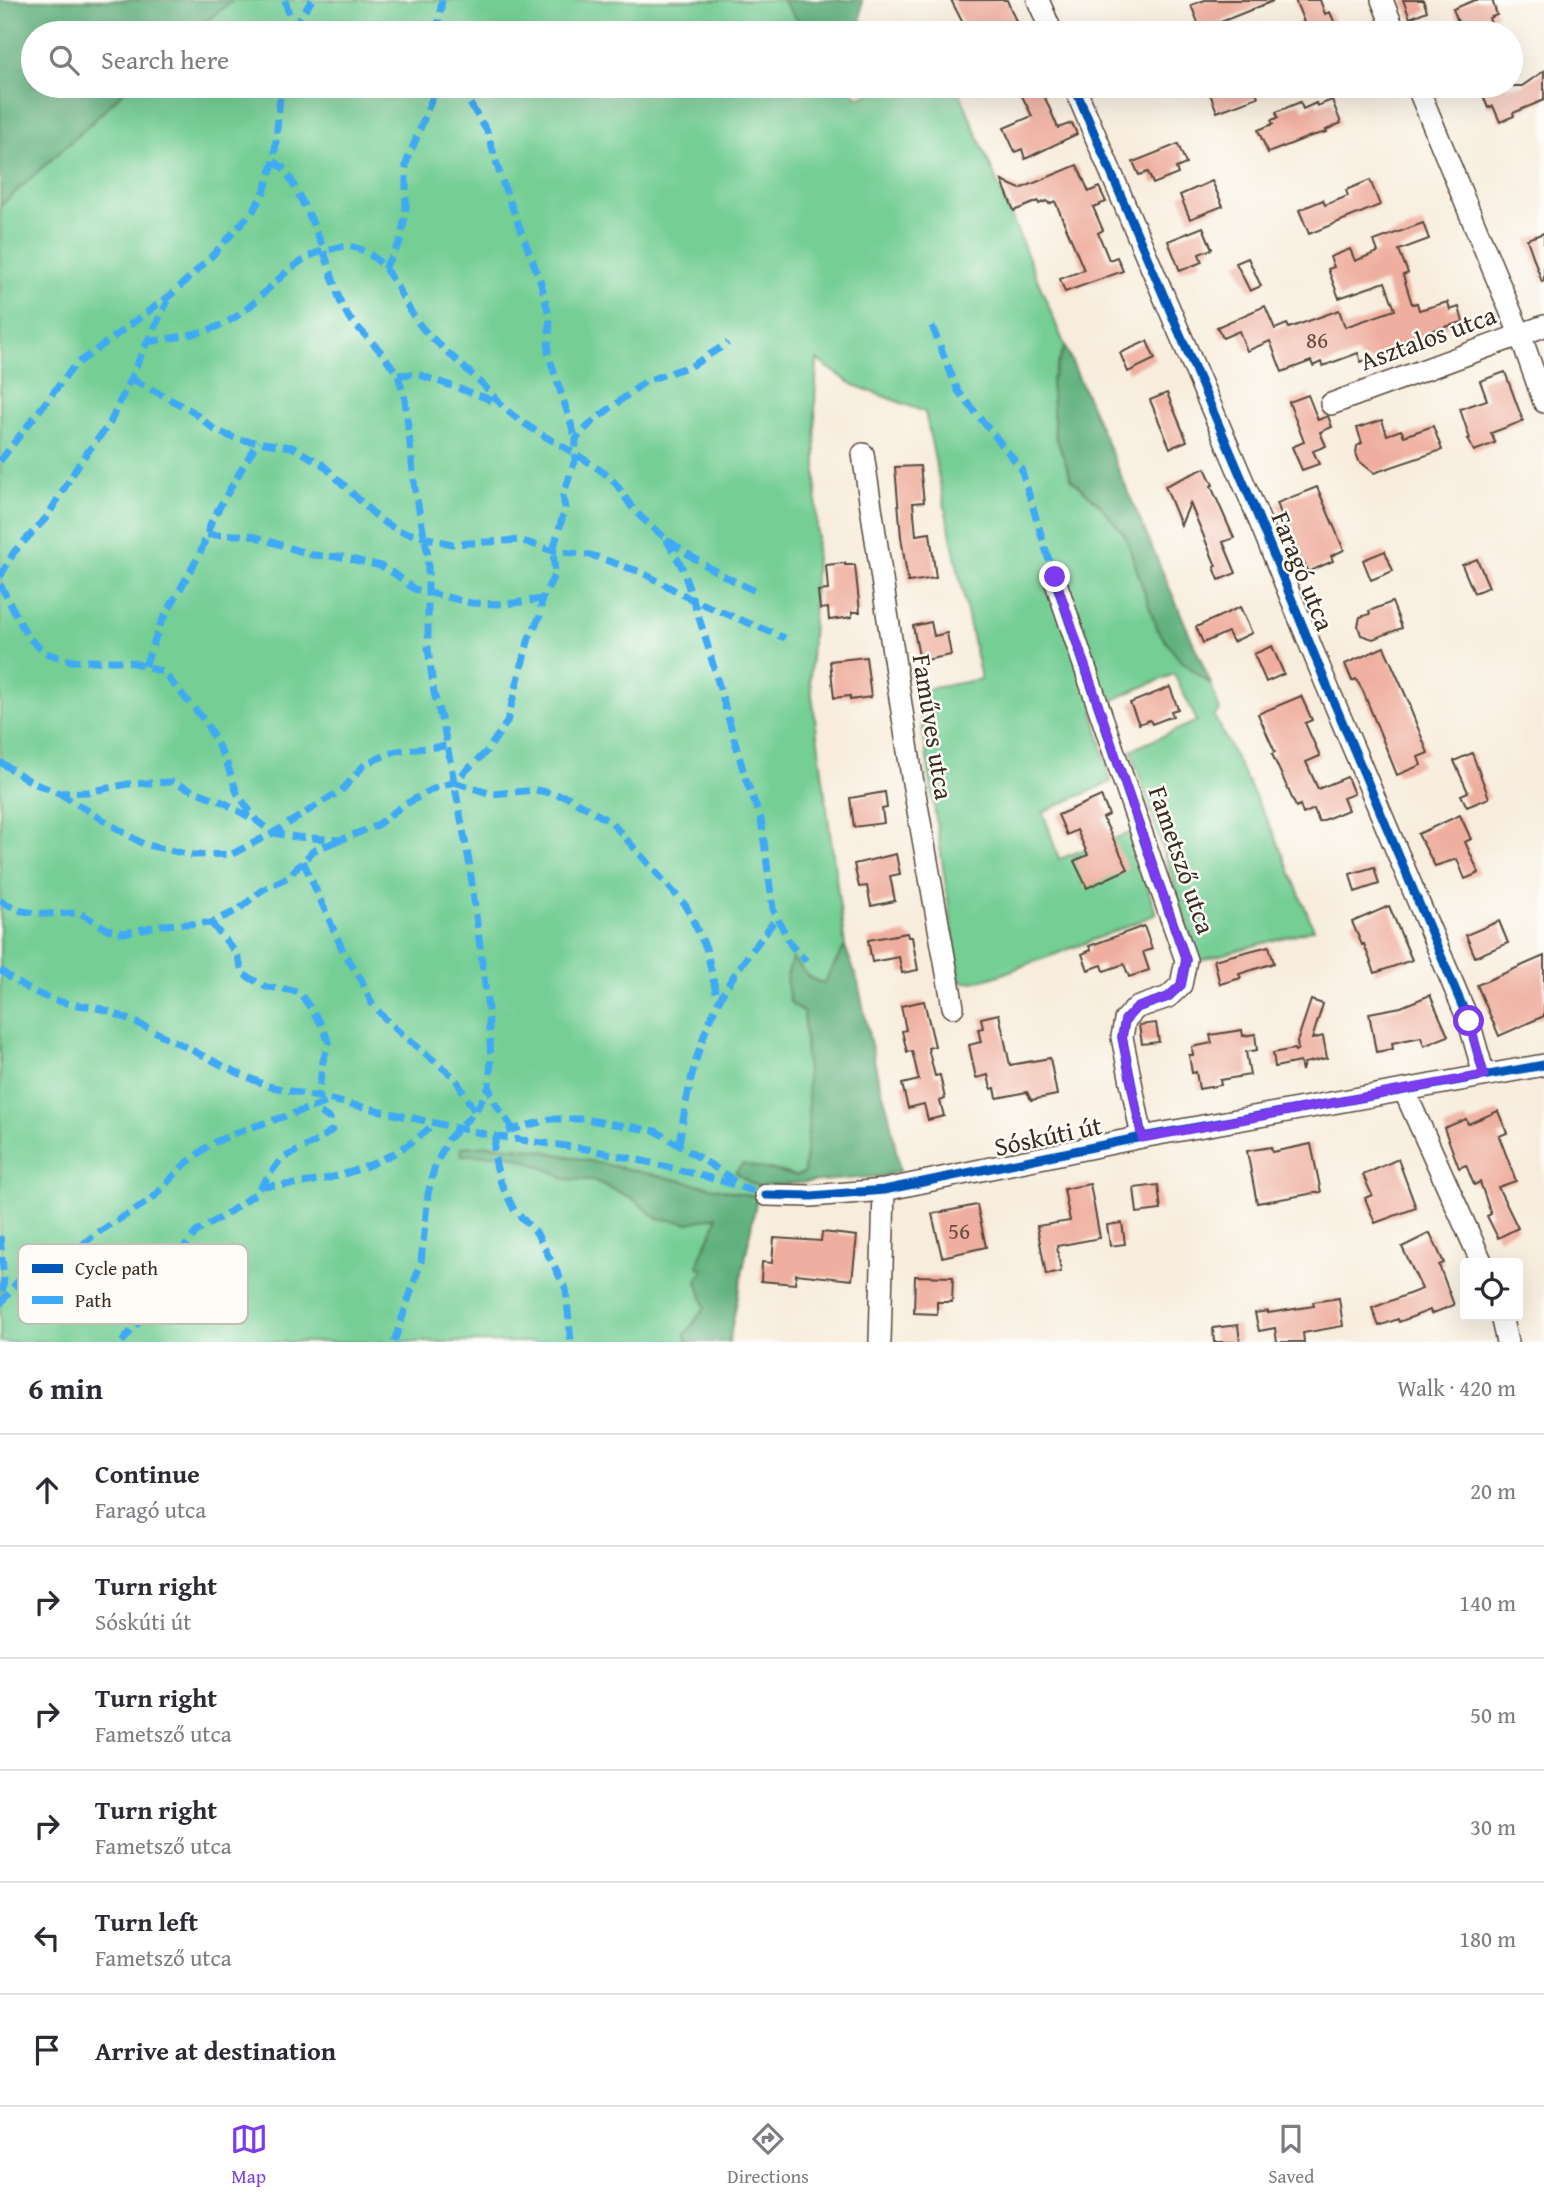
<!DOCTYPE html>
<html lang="en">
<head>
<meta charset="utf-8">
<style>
	body { margin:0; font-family:"Gentium Book Plus",serif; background:#f7f7f7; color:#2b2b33 }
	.controls { position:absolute; right:21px; bottom:21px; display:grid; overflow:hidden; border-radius:7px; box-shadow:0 7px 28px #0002 }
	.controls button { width:63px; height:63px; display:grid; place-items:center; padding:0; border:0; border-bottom:2px solid #e1e1e2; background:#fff; color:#2b2b33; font:35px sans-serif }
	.stop { position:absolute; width:21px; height:21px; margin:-16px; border:5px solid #7c3aed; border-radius:50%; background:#fff }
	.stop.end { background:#7c3aed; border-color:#fff; box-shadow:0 2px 7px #0008 }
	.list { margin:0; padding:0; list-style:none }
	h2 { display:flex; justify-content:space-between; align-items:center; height:91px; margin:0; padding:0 28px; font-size:30px }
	h2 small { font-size:23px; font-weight:400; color:#7c7c81 }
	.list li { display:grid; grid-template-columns:46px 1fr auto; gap:21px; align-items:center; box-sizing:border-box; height:112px; padding:0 28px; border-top:2px solid #e1e1e2 }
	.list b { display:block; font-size:26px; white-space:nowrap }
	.list p { margin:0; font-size:23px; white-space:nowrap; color:#7c7c81 }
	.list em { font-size:23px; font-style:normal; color:#7c7c81 }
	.icon { flex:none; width:38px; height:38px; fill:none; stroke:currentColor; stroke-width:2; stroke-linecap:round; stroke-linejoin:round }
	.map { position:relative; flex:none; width:1544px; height:1342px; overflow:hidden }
	.search { position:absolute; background:#fff; box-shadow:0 7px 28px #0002; left:21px; right:21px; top:21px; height:77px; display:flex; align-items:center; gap:18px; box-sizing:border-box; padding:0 24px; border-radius:38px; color:#7c7c81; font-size:26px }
	.sheet { height:763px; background:#fff }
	nav { display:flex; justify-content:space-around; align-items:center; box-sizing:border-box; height:98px; border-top:2px solid #e1e1e2; background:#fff; font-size:19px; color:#7c7c81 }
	nav a { display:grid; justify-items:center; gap:4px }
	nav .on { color:#7c3aed }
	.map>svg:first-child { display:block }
	.green { fill:#75ce94; stroke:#587c59; stroke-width:2 }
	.forest { fill:#60b17e; stroke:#4e6e4e; stroke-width:2 }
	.building { fill:#efae9f }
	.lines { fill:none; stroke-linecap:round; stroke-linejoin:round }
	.minor-casing { stroke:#57473b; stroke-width:24 }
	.minor { stroke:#fff; stroke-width:21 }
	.quiet { stroke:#3fa9f5; stroke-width:7; stroke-dasharray:14 7; stroke-linecap:butt }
	.cycleway-casing { stroke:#fdfcf7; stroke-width:13 }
	.cycleway { stroke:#0057b8; stroke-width:9 }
	.route { stroke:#7c3aed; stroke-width:9 }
	.labels { text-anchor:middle; stroke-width:5; stroke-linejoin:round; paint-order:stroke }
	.number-label { font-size:23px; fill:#684b3e }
	.street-label { font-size:26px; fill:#3b2a1e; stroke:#fdfcf7 }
	.key { fill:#fdfcf7; stroke:#c3bdb6; stroke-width:2 }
	.key-label { font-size:19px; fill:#3b2a1e }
</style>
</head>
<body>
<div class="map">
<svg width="1544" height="1342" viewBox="0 0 1544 1342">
	<rect width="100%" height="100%" fill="#fdfcf7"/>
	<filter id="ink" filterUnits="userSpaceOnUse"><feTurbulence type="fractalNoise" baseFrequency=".0143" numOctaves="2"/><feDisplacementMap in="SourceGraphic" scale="14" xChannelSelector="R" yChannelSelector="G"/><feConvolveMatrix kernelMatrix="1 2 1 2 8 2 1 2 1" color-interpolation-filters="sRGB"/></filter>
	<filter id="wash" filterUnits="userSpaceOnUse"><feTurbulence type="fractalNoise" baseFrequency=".00686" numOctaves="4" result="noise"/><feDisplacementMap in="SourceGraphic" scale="28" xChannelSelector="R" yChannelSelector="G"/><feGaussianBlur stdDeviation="1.57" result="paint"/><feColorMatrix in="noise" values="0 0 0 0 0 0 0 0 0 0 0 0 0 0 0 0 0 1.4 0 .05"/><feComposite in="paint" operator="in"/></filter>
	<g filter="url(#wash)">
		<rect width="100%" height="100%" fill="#f8eddd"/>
		<path class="green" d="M234,0h548l26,33h-618z
			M129,86h719l10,12 29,-12h70l108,260 -14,36 4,52 17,46 27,24 26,31 32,94 22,30 32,25 9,27 -6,5 62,122 38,91 -115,32 -68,-211 66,-29 -23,-47 -53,22 -28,15 18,71 -68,30 16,47 71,-26 26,81c-42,18 -85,35 -128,50 -22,8 -45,20 -68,18l-43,-291 64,-12 -56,-267 -71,-27 -37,-25 -2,43 2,134 -7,143 35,266 -22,38 -13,-6 -18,-19 12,54 5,107 -5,53 -8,3 -28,-8 -19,14 10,4 -2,11 -224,-48 -44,-4 -27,10h49l43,17 10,7 29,1 39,18 25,20 32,5 28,-7c-2,19 -17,31 -19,50l6,3 -7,12 8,26 -20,28 3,7h-688v-1136l87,-79z"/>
		<path class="forest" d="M0,0h234l-44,33h-157v53h96l-42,41 -87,79z
			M782,0h80l-2,33h-52z
			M1065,346l146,338 -32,-25 -22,-30 -32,-94 -26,-31 -27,-24 -17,-46 -4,-52z
			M845,946l13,36 19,92 12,40 11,57 -17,5 -124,10 -10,-4 -14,-10 8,-8 53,12 8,-3 5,-53 -5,-107 -14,-11 -4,-23 6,-21 18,20 13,6z
			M489,1145l44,4 224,48 -28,145h-41l-3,-7 20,-28 -8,-26 7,-12 -6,-2c2,-20 17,-32 19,-51l-28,7 -32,-5 -25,-20 -39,-18 -29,-1 -10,-7 -43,-17h-50l1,-8z"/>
		<g id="blocks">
			<path class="building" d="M951,0h56l14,33h-53z
				M1205,0h68v1l-72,29 -10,-25z
				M1295,0h25l5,14 5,-2 9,21h-62l27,-11z
				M1403,0h20l4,11 -17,7z
				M1475,0h17l5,15 -8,3 4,12 -9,3h-18l-2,-5 -3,1 -8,-20z
				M1544,71v29l-31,13 1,3 -14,6 -7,-16 -5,2 -9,-22h43z
				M1017,86h23l18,42 14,-5 5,11 -52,25 -3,-10 -7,3 -11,-24 28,-12z
				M1224,86h30l4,11 -41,15 -8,-21z
				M1332,100l9,23 -15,7 1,2 -16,4 -43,17 -10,-23 15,-6 -2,-4 7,-2 -2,-6 24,-10 3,7 13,-6 1,3z
				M1178,144l8,20 -10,4 2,6 -25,10 -5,-12 -9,3 -6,-13z
				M1077,165l12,27 10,-5 7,15 -13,5 10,23 -5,3 11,27 8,-3 6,14 -58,21 -5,-13 24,-9 -29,-69 -6,3 -2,-3 -8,3 -1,-3 -24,10 -12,-30 18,8z
				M1370,180l10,25 -71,29 -10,-24 24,-10 2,5 23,-9 -2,-6z
				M1212,181l11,25 -33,13 -10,-24z
				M1423,223l6,16 -30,11 9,23 -5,2 9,29 5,-1 2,7 29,-8 2,8 9,-3 4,15 -36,10 3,10 -17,5 -1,-3 -27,9 1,4 -16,5 -2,-3 -7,3 -3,-9 -35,13 -2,-4 -8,4 -2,-5 -29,11 -12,-31 -23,10 -8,-20 -16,7 -6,-11 48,-21 10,23 12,-5 2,4 50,-18 6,17 50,-17 -10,-28 -46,16 -11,-29 6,-2 -4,-10 20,-8 5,12 23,-9 -4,-11z
				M1203,227l9,22 -13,5 3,8 -22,9 -12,-30z
				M1544,233v48l-2,1 -15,-43z
				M1248,258l13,28 -11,5 -14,-28z
				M1147,341l8,18 -27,13 -8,-19z
				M1505,372l18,49 -32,12 4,10 -21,8 -6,-12h2l-10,-30 27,-9 -7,-19z
				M1167,393l20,48 -17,7 -20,-48z
				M1308,395l10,25 10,-4 4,11 -12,5 6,14 -13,5 6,13 -17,6 -10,-23 12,-5 -15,-40z
				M1382,420l5,15 14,-5 3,6 29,-10 9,24 -68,23 -15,-12 -3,-8 1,-7 5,-3 -5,-15z
				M920,466l4,36 -11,1 3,32 14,-2 6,45 -28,4 -7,-45 -6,-70z
				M1205,468l8,17 -2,1 23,52 -11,4 13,31 -17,7 -5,-13 2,-1 -26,-63 -9,22 -16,-39z
				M1317,487l27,63 -13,6 2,5 -25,11 -4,-9 -4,1 -2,-5 -2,1 -5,-12 2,-1 -16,-44z
				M1385,551l8,20 -22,9 -8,-20z
				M1477,559l12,28 -15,6 -12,-28z
				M845,563v2h10l5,47h-8v5l-23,3 -1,-12 -8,1 -2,-18 10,-1 -2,-25z
				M1392,602l10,26 -29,11 -12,-4 -3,-9 2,-9 10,-3 -1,-3z
				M1240,607l12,26 -19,9 -5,-10 -25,11 -7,-16z
				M931,622l3,14 13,-3 4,22 -31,6 -7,-35z
				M1272,646l12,28 -18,8 -12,-28z
				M1384,647l27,60 -1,1 18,45 -10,4 3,8 -24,10 -34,-84 -7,-12 -4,2 -7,-17z
				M866,657l5,40 -21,3v-4l-16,2 -4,-37z
				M1170,687l8,22 -7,2 2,5 -21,8 -2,-4 -11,4 -9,-21z
				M1301,696l11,24 -7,3 15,33 -14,6 12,27 29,-12 7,17 -11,4 5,12 -29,12 -5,-13 -11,5 -3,-9 -4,2 -24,-53 3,-2 -17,-38z
				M1472,753l17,45 -22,9 -6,-12 7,-3 -14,-31z
				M885,792l2,16 -5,1 2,14 -30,4 -4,-29z
				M1101,796l8,19 -6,3 25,51 -41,19 -13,-27 14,-6 -11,-25 -10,5 -9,-20z
				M1460,815l11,24 -6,3 14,31 -14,6 -8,-20 -22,7 -17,-32z
				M896,854l4,20 -10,2 5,25 -24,5 -4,-20 -8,1 -5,-23z
				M1374,867l5,17 -24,8 -5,-18z
				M1389,906l23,54 -37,13 -11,-29 -2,1 -10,-23z
				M1499,921l9,22 -33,14 -9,-22z
				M1144,926l8,23 -9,3 6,18 -20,7 -5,-13 -20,7 -2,-6 -14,5 -6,-16 9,-4 -2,-4z
				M907,933l1,4h4l6,33 -16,3 -3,-16 -27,5 -4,-22z
				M1269,946l5,17 -35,11 2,4 -21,6 -6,-24z
				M1544,956v60l-45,20 -22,-51z
				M1430,995l18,41 -24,10 -3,-9 -29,6 1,6 -17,3 -7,-39 32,-6z
				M1311,1000l12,4 -11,35 11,-3 4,22 -23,5 -2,8 -2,-9 -25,5 -2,-14 21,-4 1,2 3,-2 -1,-7z
				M924,1001l11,45 -7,2 7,28 5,-1 5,24 -5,2 4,15 -16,4 -4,-16 -16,4 -6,-24 17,-4 -7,-29 -5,1 -5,-21 4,-1 -5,-24z
				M999,1014l11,51 40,-7 7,37 -26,5 -4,-8 -30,6 -2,-10 -4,1 -3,-14 -12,3 -7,-33 12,-3 -3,-13 5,-1 -2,-10z
				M1156,1023l3,19 -17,2 -3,-19z
				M1242,1030l1,6 12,-2 2,16 -11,2 4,23 -30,5 1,5 -22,4 -3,-17 -4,1 -3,-18h4l-1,-8 20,-4 -2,-8z
				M1498,1111l9,22 -8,3 17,45 -18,6 20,41 -20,10 -11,-22 4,-2 -11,-32 -6,3 -8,-20 -7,3 -15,-40 22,-9 2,5z
				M1311,1144l10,48 -64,11 -10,-52 24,-4 1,5z
				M1398,1159l18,49 -41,15 -10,-25 7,-3 -9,-20z
				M1090,1184l10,54 -43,8 4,26 -15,3 -9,-49 33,-5 -6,-32z
				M1158,1185l3,25 -24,3 -3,-25z
				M977,1205l9,42 -44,10 -10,-43z
				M1122,1223l3,21 -15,2 -3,-21z
				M822,1232l35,4 -5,44 -56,-6 -1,10 -34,-3 1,-19 10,1 2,-25 47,3z
				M1430,1233l14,30 -5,2 15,40 -23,9 -1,-4 -31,12 -1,-3 -19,7 -7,-18 50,-19 -20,-42z
				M915,1276l38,1 -1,25h-15v12l-23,-1z
				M1339,1298l4,28 -40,7 1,9h-27l-2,-14 -16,3 -4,-18 13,-2v2l46,-7 -1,-4z
				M1238,1325l2,17h-26l-1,-14z"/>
		</g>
	</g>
	<g filter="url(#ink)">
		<use href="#blocks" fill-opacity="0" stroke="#57473b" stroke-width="2"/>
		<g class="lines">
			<defs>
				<path id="minor" d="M1038,0l14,33
					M1382,0l13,33
					M1074,86l182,426 69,169 144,341 15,53
					M1417,86l103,248 24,68
					M1331,404l213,-78
					M863,454l49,323 41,230
					M1054,577l103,301 29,82 -5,25 -13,12 -32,11 -11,12 -3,17 20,100
					M1404,1090l78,173
					M766,1195l45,1 73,-6 258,-53 402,-72
					M1501,1316l6,26
					M880,1342l4,-152"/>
			</defs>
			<use href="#minor" class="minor-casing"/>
			<use href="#minor" class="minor"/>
			<path class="quiet" d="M285,0l9,33
				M293,28l19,-28
				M437,33l5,-33
				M459,86l28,45 15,50 39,102 9,36 -2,34 28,86
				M274,161l12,9 24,47 12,28 18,56 9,17 34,36 15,21 7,24 10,91 13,65v93l6,45 10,36 25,132 19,148 3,50 -2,28 5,15 19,27
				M384,269l16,-27 6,-30v-48l31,-78
				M932,326l26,65 63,77 33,109
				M147,342c29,-5 62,-8 87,-24 33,-21 56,-62 97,-69 5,-1 11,-3 16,-3 46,6 52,59 79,86 17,17 34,31 51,47 12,10 21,24 33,34 30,24 68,39 98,63 12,9 18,26 29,37 32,32 78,61 119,78
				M398,375l19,-1 69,24 11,7
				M132,379l60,32 23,19 21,9 56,8 30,17 58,56 19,11 53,13 68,-4 33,11 38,4 50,17 52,28 92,38
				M0,461l74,-95 98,-72 39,-37 42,-46 11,-19 10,-31 7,-75
				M207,535h43l62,20 30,2 39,9 14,8 19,15 57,14 35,1 36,-5
				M666,539l16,28 22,66 42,147 15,39 12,90 18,36 15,16
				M0,577l14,-25 33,-35 33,-55 30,-39 41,-89 17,-33
				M0,584l27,52 18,17 27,8h55l36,11 42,49 21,40 11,32 20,28 16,12 24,4 43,3 36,-14 26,-20 31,-17 21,-7 33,-31 20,-29 22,-84 11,-22 2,-17 13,-25 -2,-23 12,-43 -2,-12 12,-36 1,-21 16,-17 54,-41 47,-16 35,-22
				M145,666l16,-43 39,-69 12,-34 46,-79
				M0,762l33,21 26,10 29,-1 40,-8 44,-2 53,21 29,17
				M454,782l38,12 44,-4 32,7 44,26 74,83 20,42 12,53
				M59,793l84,51 48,11 41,-1 41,-21 70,-44 22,-25 31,-13 51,-5
				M303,861l41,92 17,26 11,25 19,21 64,53 20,34
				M0,901l22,10 23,3 35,-1 27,16 17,4 38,-8 49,-2 27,-13 24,-20 26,-13 25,-26 24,-10
				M211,923l26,31 6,20 23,13 15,1 19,5 20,29 9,20 -6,19 -5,36
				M0,970c19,15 42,28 66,33 14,3 28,3 42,8 55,21 105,53 160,75l217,48c36,7 72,10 107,16 58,12 118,26 174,45
				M507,1131l44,-12h33l72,12 68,42 13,11
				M496,1137l-2,12 2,16 5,18 13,27 22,22 30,57 5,53
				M679,1144c8,-49 16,-96 39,-141 15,-31 39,-58 59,-86
				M261,1186c16,-1 32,-1 48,-4 44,-7 95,-27 126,-60
				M0,1236l4,43 -3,22
				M0,1304l30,-38 13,-10 40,-12 14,-11 55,-34 30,-32 27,-22 26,-12 99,-33
				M122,1342l28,-34 21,-43 25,-33 29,-17 31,-22 25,-34 38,-19 13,-10 -2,-11 -18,-12
				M394,1342l27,-80 7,-68 6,-25 14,-30 27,-27 14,-25"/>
			<defs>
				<path id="cycleway" d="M1074,86l182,426 69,169 144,341 15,53
					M1054,577l103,301 29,82 -5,25 -13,12 -32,11 -11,12 -3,17 20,100
					M766,1195l45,1 73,-6 258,-53 402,-72"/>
			</defs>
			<use href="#cycleway" class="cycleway-casing"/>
			<use href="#cycleway" class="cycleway"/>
		</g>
	</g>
	<g class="lines" filter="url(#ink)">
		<path class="route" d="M1055,577l102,301 29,82 -5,25 -13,12 -32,11 -11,12 -3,17 20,101 342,-63 -15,-54"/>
	</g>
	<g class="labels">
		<g class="number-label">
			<text x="1317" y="348">86</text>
			<text x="959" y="1239">56</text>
		</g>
		<g class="street-label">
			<text transform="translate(1428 338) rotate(-20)" y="9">Asztalos utca</text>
			<text transform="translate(1303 571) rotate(68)" y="9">Faragó utca</text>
			<text transform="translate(933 727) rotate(81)" y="9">Faműves utca</text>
			<text transform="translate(1182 860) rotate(71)" y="9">Fametsző utca</text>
			<text transform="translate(1048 1136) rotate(-12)" y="9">Sóskúti út</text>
		</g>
	</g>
	<rect x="18" y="1244" width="230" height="80" rx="10" class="key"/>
	<rect x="32" y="1264" width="31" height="9" fill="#0057b8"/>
	<rect x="32" y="1296" width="31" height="8" fill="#3fa9f5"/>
	<g class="key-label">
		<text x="75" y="1275">Cycle path</text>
		<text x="75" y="1307">Path</text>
	</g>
</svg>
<div class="controls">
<button><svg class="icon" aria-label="locate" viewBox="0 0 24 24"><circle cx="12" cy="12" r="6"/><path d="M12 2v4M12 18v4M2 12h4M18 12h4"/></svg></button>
</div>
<div class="stop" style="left:1469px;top:1021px"></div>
<div class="stop end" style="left:1055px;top:577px"></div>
<div class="search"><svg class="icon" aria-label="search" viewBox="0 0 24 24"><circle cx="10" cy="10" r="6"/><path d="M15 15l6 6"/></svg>Search here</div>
</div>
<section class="sheet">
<h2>6 min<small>Walk · 420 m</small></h2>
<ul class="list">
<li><svg class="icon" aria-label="ahead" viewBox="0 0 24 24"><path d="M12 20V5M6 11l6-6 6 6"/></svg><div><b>Continue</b><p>Faragó utca</p></div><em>20 m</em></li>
<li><svg class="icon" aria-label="right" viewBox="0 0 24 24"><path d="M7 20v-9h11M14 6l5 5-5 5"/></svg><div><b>Turn right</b><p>Sóskúti út</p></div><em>140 m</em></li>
<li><svg class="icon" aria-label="right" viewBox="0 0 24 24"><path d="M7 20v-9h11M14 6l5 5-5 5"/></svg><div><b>Turn right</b><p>Fametsző utca</p></div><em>50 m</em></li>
<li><svg class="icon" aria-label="right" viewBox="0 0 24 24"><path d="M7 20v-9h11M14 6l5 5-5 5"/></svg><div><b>Turn right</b><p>Fametsző utca</p></div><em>30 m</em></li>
<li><svg class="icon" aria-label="left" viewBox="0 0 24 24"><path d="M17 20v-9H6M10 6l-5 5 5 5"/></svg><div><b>Turn left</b><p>Fametsző utca</p></div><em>180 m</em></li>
<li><svg class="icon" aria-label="arrive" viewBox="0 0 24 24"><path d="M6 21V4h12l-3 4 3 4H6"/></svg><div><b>Arrive at destination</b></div></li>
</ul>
</section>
<nav>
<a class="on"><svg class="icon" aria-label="map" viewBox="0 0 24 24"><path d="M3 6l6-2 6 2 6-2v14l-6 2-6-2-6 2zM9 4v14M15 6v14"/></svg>Map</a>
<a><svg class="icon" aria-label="directions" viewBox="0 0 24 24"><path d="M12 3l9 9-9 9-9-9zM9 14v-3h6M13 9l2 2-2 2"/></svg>Directions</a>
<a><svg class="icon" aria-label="saved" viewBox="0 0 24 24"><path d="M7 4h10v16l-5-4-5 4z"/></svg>Saved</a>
</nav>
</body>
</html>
